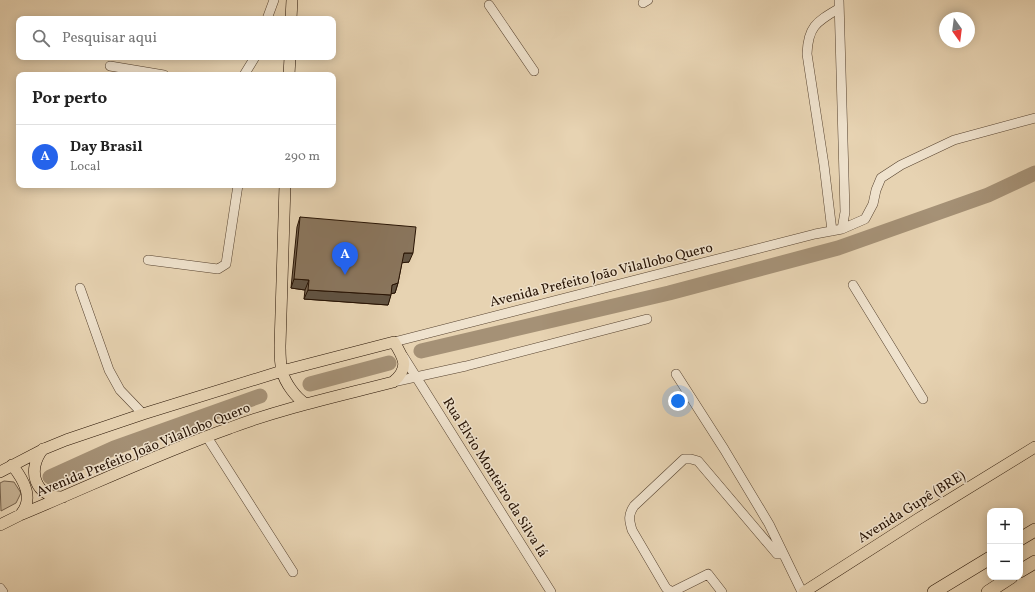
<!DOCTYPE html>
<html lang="pt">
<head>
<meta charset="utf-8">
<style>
	body { margin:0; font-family:Vollkorn,serif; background:#f2f2f2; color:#222 }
	.controls { position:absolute; right:12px; bottom:12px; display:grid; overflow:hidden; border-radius:8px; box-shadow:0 2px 10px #0003 }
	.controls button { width:36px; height:36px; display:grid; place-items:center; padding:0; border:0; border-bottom:1px solid #e0e0e0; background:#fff; color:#222; font:20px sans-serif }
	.compass { position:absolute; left:939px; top:12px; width:36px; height:36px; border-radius:50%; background:#fff; box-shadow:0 2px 10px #0003; rotate:166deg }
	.you { position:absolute; left:678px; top:401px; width:14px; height:14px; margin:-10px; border:3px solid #fff; border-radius:50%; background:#1a73e8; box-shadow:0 0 0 6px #1a73e833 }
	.badge { display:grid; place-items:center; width:26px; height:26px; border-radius:50%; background:#2563eb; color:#fff; font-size:13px; font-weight:700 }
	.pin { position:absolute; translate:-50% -33px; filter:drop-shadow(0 1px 2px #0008) }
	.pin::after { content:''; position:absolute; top:21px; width:14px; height:12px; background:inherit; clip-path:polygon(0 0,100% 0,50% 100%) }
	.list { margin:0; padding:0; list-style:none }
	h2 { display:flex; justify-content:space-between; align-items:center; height:52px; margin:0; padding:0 16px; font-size:17px }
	h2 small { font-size:13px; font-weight:400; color:#767676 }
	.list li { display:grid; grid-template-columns:26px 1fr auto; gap:12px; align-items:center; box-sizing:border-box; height:64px; padding:0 16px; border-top:1px solid #e0e0e0 }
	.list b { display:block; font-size:15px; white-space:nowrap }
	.list p { margin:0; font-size:13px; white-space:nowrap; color:#767676 }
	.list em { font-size:13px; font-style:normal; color:#767676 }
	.icon { flex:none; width:22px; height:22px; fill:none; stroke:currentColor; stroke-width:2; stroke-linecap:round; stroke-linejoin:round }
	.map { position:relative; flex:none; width:1035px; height:592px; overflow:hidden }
	.search { position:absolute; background:#fff; box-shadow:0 2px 10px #0003; left:16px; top:16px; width:320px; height:44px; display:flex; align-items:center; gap:10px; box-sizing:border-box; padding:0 14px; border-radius:8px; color:#767676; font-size:15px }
	.panel { position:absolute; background:#fff; box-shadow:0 2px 10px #0003; left:16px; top:72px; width:320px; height:116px; border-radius:8px }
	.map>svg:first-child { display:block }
	.green { fill:#c6b294; stroke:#76624c }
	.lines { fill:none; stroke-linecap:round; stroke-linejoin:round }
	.river { stroke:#a59176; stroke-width:15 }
	.minor-casing { stroke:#56422f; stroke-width:10 }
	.major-casing { stroke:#261203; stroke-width:12 }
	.highway-casing { stroke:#261203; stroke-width:14 }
	.minor { stroke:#efe2cd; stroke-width:9 }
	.major { stroke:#e7d3b2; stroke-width:11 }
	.highway { stroke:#e7d3b2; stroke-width:13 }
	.wall { fill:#776551; stroke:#261203 }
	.shaded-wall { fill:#615342; stroke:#261203 }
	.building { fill:#8a765e; stroke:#261203 }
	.labels { text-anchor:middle; stroke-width:3; stroke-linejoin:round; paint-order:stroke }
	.street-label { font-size:14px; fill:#261203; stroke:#efe2cd }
</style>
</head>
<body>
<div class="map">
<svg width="1035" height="592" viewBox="0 0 1035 592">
	<rect width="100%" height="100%" fill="#e7d3b2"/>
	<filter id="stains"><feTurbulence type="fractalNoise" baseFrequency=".005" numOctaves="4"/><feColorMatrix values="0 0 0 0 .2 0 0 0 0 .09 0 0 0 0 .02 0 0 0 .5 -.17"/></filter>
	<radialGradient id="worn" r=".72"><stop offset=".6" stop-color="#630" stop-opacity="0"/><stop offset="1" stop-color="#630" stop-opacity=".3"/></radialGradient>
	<path class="green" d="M4,481l10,1 7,11 -5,10 -15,8 -1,-28z"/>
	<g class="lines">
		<path class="river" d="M421,351l248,-58 169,-45 150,-53 47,-22
			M310,384l79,-21
			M50,477l64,-29 146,-52"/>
		<defs>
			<path id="minor" d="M643,3l5,-3
				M489,5l45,66
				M267,19l7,-19
				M110,66l54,9
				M244,75l11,-18
				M842,229l23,-10 8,-15 3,-14 5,-12 20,-13 53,-25 81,-22
				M832,231l-8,-66 -17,-111c1,-27 9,-32 31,-45
				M148,260l70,9 8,-5 12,-79
				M853,285l70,114
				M80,288l29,82 11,20 23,24
				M394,342l421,-108 27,-5 3,-17 -6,-212
				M403,356l148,236
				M676,374l48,75 45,75 33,68
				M393,382l73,-16 181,-47
				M207,437l86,135
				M0,588l3,4
				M672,592l-6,-4 -34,-58c-3,-10 -4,-15 2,-24l50,-47h7l7,2 79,93h6
				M672,592l36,-18 14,18"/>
			<path id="major" d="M291,19l1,-19
				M289,75l1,-18
				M285,185l-5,161c0,8 0,17 2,25 3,12 14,27 24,33
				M43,449c-17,21 -8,49 20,48
				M12,465c12,15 23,34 8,50
				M0,472l44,-23 22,-9 77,-26 139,-43 112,-29c10,16 16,26 -1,40 -54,14 -110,26 -163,46 -71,25 -140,58 -210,87l-20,10
				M804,592l114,-73 117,-72"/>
			<path id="highway" d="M1020,539l15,-9
				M1020,571l15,-9
				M934,592l56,-34
				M988,592l23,-15"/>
		</defs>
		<use href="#minor" class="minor-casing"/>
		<use href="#major" class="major-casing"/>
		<use href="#highway" class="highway-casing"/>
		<use href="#minor" class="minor"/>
		<use href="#major" class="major"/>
		<use href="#highway" class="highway"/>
	</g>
	<path class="wall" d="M300,217l109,45h-7l-4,21 -3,10h-4l-3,12 -84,-6 1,-9 -14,-2 6,-61z"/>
	<path class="shaded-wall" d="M404,253h9l-4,9 -9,1z
		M294,279l15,1 -4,10 -14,-2z
		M398,283l-3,10 -6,1 3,-9z
		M308,290l83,5 -3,10 -84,-6z"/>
	<path class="building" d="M300,217l116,10 -3,26h-9l-6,30 -6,2 -1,10 -83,-5 1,-10 -15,-1z"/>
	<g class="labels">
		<g class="street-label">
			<text transform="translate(601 274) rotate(-14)" y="5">Avenida Prefeito João Vilallobo Quero</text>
			<text transform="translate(143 449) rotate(-22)" y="5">Avenida Prefeito João Vilallobo Quero</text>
			<text transform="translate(496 477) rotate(58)" y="5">Rua Elvio Monteiro da Silva Iá</text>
			<text transform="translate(911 506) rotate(-32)" y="5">Avenida Gupê (BRE)</text>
		</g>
	</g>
	<rect width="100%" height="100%" filter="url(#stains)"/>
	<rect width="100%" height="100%" fill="url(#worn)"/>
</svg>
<div class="controls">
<button>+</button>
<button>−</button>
</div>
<svg class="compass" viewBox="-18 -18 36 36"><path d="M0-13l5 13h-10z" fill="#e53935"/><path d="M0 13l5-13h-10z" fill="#767676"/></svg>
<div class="you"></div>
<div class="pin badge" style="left:345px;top:275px">A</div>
<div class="search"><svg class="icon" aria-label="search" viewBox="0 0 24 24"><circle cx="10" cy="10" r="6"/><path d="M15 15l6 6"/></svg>Pesquisar aqui</div>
<section class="panel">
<h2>Por perto<small></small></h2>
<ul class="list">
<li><span class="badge">A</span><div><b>Day Brasil</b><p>Local</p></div><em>290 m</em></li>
</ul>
</section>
</div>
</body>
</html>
